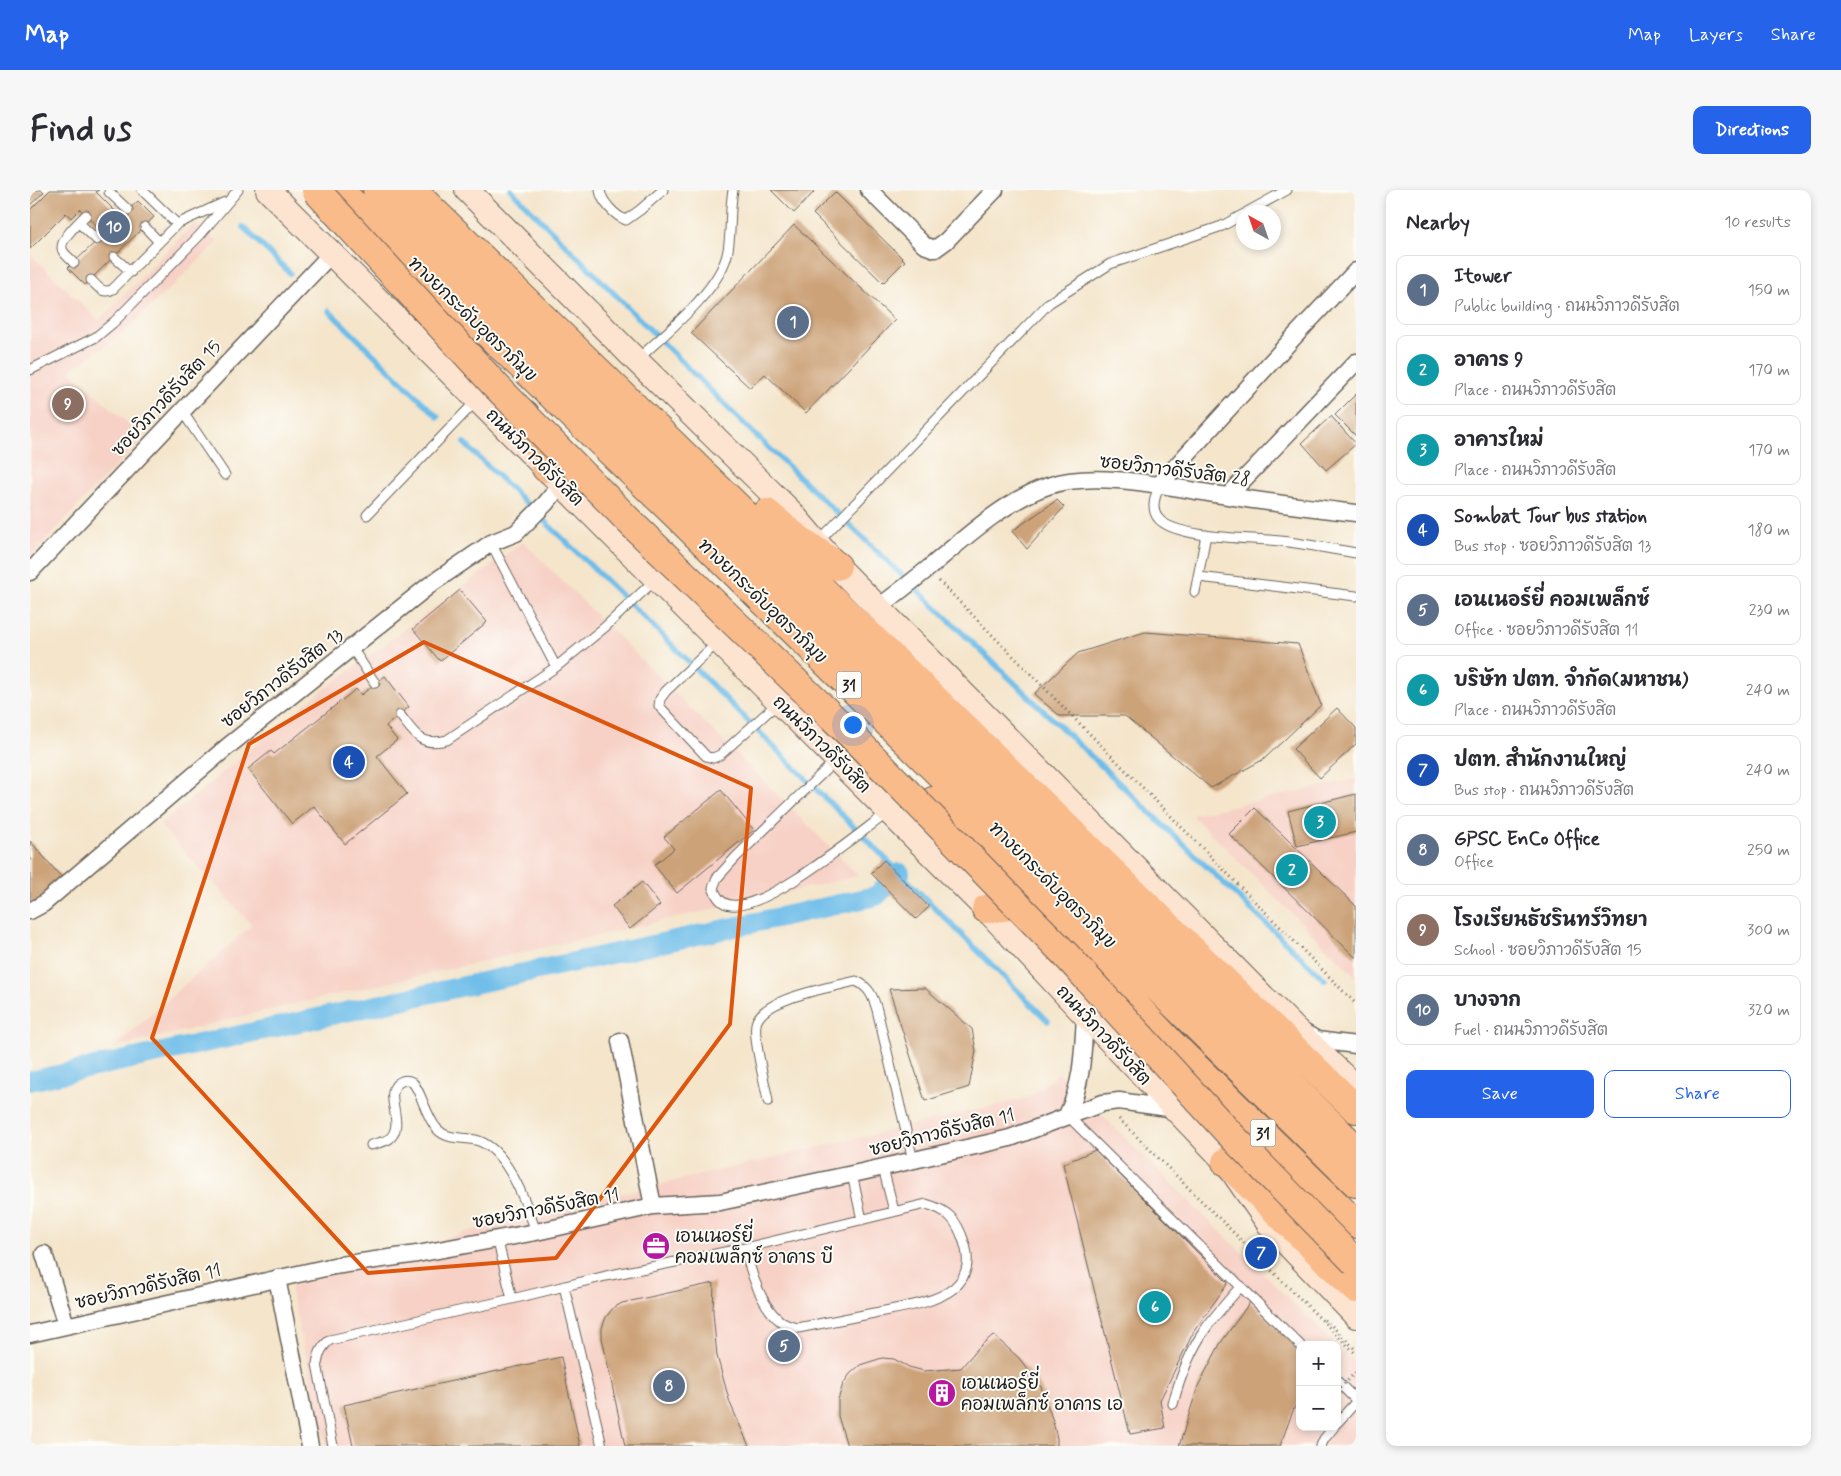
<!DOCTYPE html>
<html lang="en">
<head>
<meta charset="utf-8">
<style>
	body { margin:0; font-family:Mynerve,"Playpen Sans Thai",sans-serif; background:#f7f7f7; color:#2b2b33 }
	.controls { position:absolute; right:15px; bottom:15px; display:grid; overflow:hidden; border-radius:10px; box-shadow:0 2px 8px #0003 }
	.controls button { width:45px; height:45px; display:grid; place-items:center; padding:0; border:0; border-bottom:1px solid #e1e1e2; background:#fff; color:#2b2b33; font:25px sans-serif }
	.compass { position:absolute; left:1206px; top:15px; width:45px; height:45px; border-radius:50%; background:#fff; box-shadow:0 2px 8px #0003; rotate:320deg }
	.you { position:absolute; left:822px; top:534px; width:18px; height:18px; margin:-12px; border:4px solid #fff; border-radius:50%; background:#1a73e8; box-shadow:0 0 0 8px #1a73e833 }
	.badge { display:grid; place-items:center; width:32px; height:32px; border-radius:50%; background:#2563eb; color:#fff; font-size:16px; font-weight:700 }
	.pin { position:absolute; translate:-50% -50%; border:2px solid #fff; box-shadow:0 1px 5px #0006 }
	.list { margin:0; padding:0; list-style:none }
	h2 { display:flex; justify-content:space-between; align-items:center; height:65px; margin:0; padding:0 20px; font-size:21px }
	h2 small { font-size:16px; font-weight:400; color:#7c7c81 }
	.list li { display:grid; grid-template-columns:32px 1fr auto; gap:15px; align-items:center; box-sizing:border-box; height:70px; margin:0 10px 10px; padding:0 10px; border:1px solid #e1e1e2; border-radius:10px }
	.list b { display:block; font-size:19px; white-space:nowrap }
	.list p { margin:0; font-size:16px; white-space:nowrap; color:#7c7c81 }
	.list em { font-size:16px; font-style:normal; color:#7c7c81 }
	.actions { display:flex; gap:10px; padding:15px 20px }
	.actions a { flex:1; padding:11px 0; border:1px solid #2563eb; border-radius:10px; text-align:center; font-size:18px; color:#2563eb }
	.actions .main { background:#2563eb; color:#fff }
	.map { position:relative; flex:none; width:1326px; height:1256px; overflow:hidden; border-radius:10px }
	header { display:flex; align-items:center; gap:30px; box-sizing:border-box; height:70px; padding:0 25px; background:#2563eb; color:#fff }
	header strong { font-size:24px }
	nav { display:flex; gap:28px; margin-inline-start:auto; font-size:18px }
	.intro { display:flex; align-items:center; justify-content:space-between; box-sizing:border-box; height:120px; padding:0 30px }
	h1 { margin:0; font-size:35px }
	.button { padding:12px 22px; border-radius:10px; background:#2563eb; color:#fff; font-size:18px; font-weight:700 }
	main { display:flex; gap:30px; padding:0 30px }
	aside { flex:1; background:#fff; border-radius:10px; box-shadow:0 2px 8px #0003 }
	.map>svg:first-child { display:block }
	.built { fill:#f7d1c6 }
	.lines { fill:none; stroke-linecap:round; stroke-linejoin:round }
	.stream { stroke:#6ebde9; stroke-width:5.5 }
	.canal { stroke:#6ebde9; stroke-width:20 }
	.building { fill:#cca278 }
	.lane-casing { stroke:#686259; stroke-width:11 }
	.street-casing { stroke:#686259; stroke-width:19 }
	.secondary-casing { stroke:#686259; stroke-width:26 }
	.highway-casing { stroke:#686259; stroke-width:30 }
	.path { stroke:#686259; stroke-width:3; stroke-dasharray:1 4; stroke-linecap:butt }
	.lane { stroke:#fff; stroke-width:9 }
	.street { stroke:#fff; stroke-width:16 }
	.secondary { stroke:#fde4d1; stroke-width:24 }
	.highway { stroke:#fabb8b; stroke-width:28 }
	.highway-bridge-casing { stroke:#686259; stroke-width:30; stroke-linecap:butt }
	.path-bridge { stroke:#686259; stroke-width:3; stroke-dasharray:1 4; stroke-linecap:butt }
	.highway-bridge { stroke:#fabb8b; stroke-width:28 }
	.marked { fill:none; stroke:#de560d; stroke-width:4; stroke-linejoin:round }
	.labels { text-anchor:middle; stroke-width:4; stroke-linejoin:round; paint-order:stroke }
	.shield { fill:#fdfcf7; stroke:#605f5e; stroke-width:1 }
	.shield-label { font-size:16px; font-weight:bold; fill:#1c1c1c }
	.street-label { font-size:18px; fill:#1c1c1c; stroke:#fdfcf7 }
	.poi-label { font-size:18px; fill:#1c1c1c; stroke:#fdfcf7; text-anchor:start }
</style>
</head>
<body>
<header>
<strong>Map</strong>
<nav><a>Map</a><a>Layers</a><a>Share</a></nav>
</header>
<div class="intro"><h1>Find us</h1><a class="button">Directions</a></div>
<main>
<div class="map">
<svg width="1326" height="1256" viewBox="0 0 1326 1256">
	<rect width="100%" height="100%" fill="#fdfcf7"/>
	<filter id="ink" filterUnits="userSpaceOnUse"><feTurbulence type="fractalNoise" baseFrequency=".02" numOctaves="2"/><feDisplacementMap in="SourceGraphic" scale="10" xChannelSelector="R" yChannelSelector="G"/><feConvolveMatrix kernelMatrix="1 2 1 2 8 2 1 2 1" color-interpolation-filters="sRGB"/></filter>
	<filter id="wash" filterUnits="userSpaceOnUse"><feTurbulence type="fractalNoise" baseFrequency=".0096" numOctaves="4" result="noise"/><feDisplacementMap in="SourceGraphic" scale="20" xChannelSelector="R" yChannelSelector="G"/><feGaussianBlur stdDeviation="1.12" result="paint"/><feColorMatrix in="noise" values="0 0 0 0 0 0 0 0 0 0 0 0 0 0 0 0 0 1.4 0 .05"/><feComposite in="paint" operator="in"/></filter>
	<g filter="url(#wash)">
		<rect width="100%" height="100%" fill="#f4e5cb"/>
		<path class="built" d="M164,33l24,19 -96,92 -52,37 73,66 -113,120v-303l69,67z
			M493,352l336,334 -595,135 -151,37 139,-123 -92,-100 147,-123z
			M1326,589v198l-164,-162z
			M1028,882l278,273h-36v82h37v-81l19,18v82h-1030l-36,-159 198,-62 539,-127 23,-17z"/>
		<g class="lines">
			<path class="stream" d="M481,0l232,233 582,557
				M213,37l47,46
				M299,121l109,106
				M434,253l191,185 393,393"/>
			<path class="canal" d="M0,891l846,-185 24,-23"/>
		</g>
		<g id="blocks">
			<path class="building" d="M0,0h12l2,2 -14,13z
				M20,0h49l-3,2 25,25 17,-16 16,16 -69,68 -17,-17 36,-34 -24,-25 -9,9 -5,-5 -36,36v-39z
				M741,0h41l2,2 -20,21z
				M805,2l70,69 -22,22 -70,-69z
				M764,35l101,95 -89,93 -41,-39 -15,14 -59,-55z
				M1326,204v42l-21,-21z
				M1301,226l25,28 -30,26 -24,-27z
				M1027,310l7,7 -37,42 -15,-18z
				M430,400l27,32 -47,39 -27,-32z
				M1115,442l153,12 23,61 -57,54 -53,29 -86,-72h-65l-26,-22 44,-41z
				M355,486l24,31 -23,19 11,14 -20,16 30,38 -62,50 -31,-38 -22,18 -44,-55 23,-18 3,3 82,-65 5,6z
				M1307,518l19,20v16l-36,34 -27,-29z
				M691,600l33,40 -77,63 -23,-28 20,-16 -10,-12z
				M1326,604v38l-59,14 -9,-35z
				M1225,618l101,98v52l-127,-124z
				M0,651l33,38 -29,25 -4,-4z
				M854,670l45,47 -13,12 -45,-46z
				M612,692l18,23 -30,24 -18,-23z
				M895,798l47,41 4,22 -7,36 -44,14 -36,-112z
				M1065,960l133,133 -34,48 -34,69 5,28 -35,6 -67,-270z
				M684,1093l-1,29 4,44 13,47 19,43h-124l-23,-108v-10l4,-11 7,-9 9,-5z
				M1220,1112l50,47v51l-6,8 -14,38h-101l19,-60 22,-42z
				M963,1145l26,23 22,29 12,34 4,17v8h-210l-9,-30v-16l5,-16 7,-10 10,-9 22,-7 12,1 15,8 15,4 37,-3 17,-20z
				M531,1167l19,89h-227l-9,-41z"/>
		</g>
	</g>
	<g filter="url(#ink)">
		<use href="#blocks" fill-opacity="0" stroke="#686259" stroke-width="1"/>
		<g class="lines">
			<defs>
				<path id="lane" d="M570,0c1,11 15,26 26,30l14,-10 23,-20
					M79,2l19,18
					M1217,22l40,-22
					M49,33l18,17
					M147,34l48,-22
					M115,37l14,15
					M84,67l17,15
					M44,73c-3,-4 -9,-8 -11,-12 -6,-9 16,-29 23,-36
					M61,90c7,7 12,15 22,9l64,-65 -35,-34
					M607,170c28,-27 80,-67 90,-105 5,-20 2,-44 6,-65
					M0,180l66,-33 18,-15 86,-87 38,-45
					M152,221l43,64
					M1129,295c-3,10 -9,23 -1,33 16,21 96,20 122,23 26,3 51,8 76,12
					M337,325l110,-115
					M788,352l231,-239 61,-39 112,-38 22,-12
					M461,353l65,124
					M1169,387l157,19
					M1165,402l11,-57
					M688,452l-52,49 -6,8 -1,7 47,50 7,2 7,-3 59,-53
					M322,458l23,35
					M370,525c15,19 20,32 47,25l109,-73 49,-40 51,-48
					M807,569l-101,98 -19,21 -4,10c4,9 8,16 18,17 35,6 126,-70 156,-92
					M738,911c-3,-18 -15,-62 -12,-77 5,-26 77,-37 100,-43 13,6 17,15 21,29l36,150
					M1037,925l233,230
					M341,955c6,-2 14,-3 18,-6 19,-15 -10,-49 13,-58 3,-1 7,-1 10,1 8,6 14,35 25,47 11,12 27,7 42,12 29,10 48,64 57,91
					M853,978l11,43
					M822,984l10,46
					M467,1048l15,61
					M534,1096l38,160
					M1307,1191l19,19
					M1143,1214c7,-27 17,-53 33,-76 10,-14 23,-28 35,-42
					M1307,1233l19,-21
					M303,1256l-16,-82c2,-11 4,-17 13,-24l182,-41 94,-23 139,-28 181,-44c22,6 31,16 38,38 6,17 4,34 -10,46 -20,16 -56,20 -80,25 -26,5 -51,10 -76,15 -3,-1 -8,-2 -11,-3 -24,-11 -37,-54 -42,-77
					M1291,1256l3,-7 10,-12"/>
				<path id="street" d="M839,0l55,55 11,4 11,-8 49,-51
					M1129,295l134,-147 63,-67
					M1198,306l128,-134
					M0,382l302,-319
					M849,417c17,-13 34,-26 51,-40 33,-28 76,-67 118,-81 49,-17 129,3 180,10 43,7 85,12 128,17
					M0,721l13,-7 184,-157 204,-163 60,-41 25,-10 30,-30 16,-20
					M1275,843l12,7 39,5
					M590,851l33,165
					M1037,925c16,-32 16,-65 18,-100
					M14,1064l22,71
					M247,1088l33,168
					M0,1144l304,-68 83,-12 119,-22 117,-26 67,-4 142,-30 148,-34 93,-35 16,-2 56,8"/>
				<path id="secondary" d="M238,0l718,719 99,106 141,147 45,65 85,89
					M437,0l169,170 154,151 47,55 457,462 62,60"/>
				<path id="highway" d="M309,0l338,326 679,667
					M347,0l357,351 257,248 365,360
					M382,0l944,919
					M495,224l21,54
					M737,323l25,21 45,32
					M903,611l105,102 132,139 186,182
					M956,719l50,-6
					M1196,972l130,127"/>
			</defs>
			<use href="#lane" class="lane-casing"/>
			<use href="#street" class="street-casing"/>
			<use href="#secondary" class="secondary-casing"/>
			<use href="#highway" class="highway-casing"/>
			<path class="path" d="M909,391l417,423
				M1089,929l237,235
				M1294,1130l7,5 25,25"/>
			<use href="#lane" class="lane"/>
			<use href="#street" class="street"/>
			<use href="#secondary" class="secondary"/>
			<use href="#highway" class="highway"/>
			<defs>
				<path id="highway-bridge" d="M286,0l179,195 140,142 217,209 213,218 162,177 129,132"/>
			</defs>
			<use href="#highway-bridge" class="highway-bridge-casing"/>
			<path class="path-bridge" d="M1307,1201l19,-19"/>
			<use href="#highway-bridge" class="highway-bridge"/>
		</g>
	</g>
	<path class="marked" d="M394,452l327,146 -21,236 -174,234 -188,15 -216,-235 97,-294z"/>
	<defs>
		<symbol id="office-disc" viewBox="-11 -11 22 22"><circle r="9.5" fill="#b5179e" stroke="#fdfcf7"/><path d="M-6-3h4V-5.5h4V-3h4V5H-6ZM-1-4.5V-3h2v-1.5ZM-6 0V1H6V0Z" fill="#fff"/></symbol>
		<symbol id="building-disc" viewBox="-11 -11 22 22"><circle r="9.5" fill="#b5179e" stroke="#fdfcf7"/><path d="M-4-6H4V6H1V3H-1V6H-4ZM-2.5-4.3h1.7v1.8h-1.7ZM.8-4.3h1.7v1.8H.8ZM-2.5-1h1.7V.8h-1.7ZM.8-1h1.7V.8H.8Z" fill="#fff"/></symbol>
	</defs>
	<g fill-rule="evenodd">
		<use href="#office-disc" x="610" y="1040" width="32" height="32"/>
		<use href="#building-disc" x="896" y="1187" width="32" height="32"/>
	</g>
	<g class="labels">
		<g class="shield">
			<rect x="806.5" y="481.5" width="25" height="27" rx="4"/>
			<rect x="1220.5" y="929.5" width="25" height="27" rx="4"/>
		</g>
		<g class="shield-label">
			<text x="819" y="501">31</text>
			<text x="1233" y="949">31</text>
		</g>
		<g class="street-label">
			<text transform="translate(443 129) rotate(44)" y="6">ทางยกระดับอุตราภิมุข</text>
			<text transform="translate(136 208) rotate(-47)" y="6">ซอยวิภาวดีรังสิต 15</text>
			<text transform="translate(505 267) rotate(45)" y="6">ถนนวิภาวดีรังสิต</text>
			<text transform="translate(1145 280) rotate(7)" y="6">ซอยวิภาวดีรังสิต 28</text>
			<text transform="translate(733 411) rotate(44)" y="6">ทางยกระดับอุตราภิมุข</text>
			<text transform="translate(252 488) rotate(-38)" y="6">ซอยวิภาวดีรังสิต 13</text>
			<text transform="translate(792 554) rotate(45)" y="6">ถนนวิภาวดีรังสิต</text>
			<text transform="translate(1023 695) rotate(45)" y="6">ทางยกระดับอุตราภิมุข</text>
			<text transform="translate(1074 845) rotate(47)" y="6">ถนนวิภาวดีรังสิต</text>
			<text transform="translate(912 942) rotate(-14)" y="6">ซอยวิภาวดีรังสิต 11</text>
			<text transform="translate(516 1018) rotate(-11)" y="6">ซอยวิภาวดีรังสิต 11</text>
			<text transform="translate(118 1096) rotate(-13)" y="6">ซอยวิภาวดีรังสิต 11</text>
		</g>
		<g class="poi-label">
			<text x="645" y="1052">เอนเนอร์ยี่<tspan x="645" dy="21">คอมเพล็กซ์ อาคาร บี</tspan></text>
			<text x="931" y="1199">เอนเนอร์ยี่<tspan x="931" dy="21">คอมเพล็กซ์ อาคาร เอ</tspan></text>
		</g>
	</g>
</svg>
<div class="controls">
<button>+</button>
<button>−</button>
</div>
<svg class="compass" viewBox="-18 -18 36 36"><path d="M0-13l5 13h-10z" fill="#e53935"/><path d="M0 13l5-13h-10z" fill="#7c7c81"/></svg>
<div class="you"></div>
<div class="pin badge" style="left:763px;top:132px;background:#5c6f8a">1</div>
<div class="pin badge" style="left:1262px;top:680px;background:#0f9aa8">2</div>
<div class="pin badge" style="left:1290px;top:632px;background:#0f9aa8">3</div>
<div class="pin badge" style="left:319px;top:572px;background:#1a4fb4">4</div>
<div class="pin badge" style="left:754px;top:1156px;background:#5c6f8a">5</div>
<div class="pin badge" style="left:1125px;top:1117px;background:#0f9aa8">6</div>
<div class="pin badge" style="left:1231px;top:1063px;background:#1a4fb4">7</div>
<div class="pin badge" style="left:639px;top:1196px;background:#5c6f8a">8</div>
<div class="pin badge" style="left:38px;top:214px;background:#8d6e63">9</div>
<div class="pin badge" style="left:84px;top:37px;background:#5c6f8a">10</div>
</div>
<aside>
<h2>Nearby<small>10 results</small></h2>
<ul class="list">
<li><span class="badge" style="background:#5c6f8a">1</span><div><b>Itower</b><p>Public building · ถนนวิภาวดีรังสิต</p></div><em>150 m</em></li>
<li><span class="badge" style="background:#0f9aa8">2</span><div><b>อาคาร 9</b><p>Place · ถนนวิภาวดีรังสิต</p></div><em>170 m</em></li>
<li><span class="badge" style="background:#0f9aa8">3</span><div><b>อาคารใหม่</b><p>Place · ถนนวิภาวดีรังสิต</p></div><em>170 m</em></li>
<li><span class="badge" style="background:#1a4fb4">4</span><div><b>Sombat Tour bus station</b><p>Bus stop · ซอยวิภาวดีรังสิต 13</p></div><em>180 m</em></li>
<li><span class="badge" style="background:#5c6f8a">5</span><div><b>เอนเนอร์ยี่ คอมเพล็กซ์</b><p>Office · ซอยวิภาวดีรังสิต 11</p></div><em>230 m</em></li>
<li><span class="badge" style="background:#0f9aa8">6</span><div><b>บริษัท ปตท. จำกัด(มหาชน)</b><p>Place · ถนนวิภาวดีรังสิต</p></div><em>240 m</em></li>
<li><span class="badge" style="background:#1a4fb4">7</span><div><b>ปตท. สำนักงานใหญ่</b><p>Bus stop · ถนนวิภาวดีรังสิต</p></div><em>240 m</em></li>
<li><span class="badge" style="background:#5c6f8a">8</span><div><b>GPSC EnCo Office</b><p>Office</p></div><em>250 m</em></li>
<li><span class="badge" style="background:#8d6e63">9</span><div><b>โรงเรียนธัชรินทร์วิทยา</b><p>School · ซอยวิภาวดีรังสิต 15</p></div><em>300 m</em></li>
<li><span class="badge" style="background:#5c6f8a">10</span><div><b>บางจาก</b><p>Fuel · ถนนวิภาวดีรังสิต</p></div><em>320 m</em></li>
</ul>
<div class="actions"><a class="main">Save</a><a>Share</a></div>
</aside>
</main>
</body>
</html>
